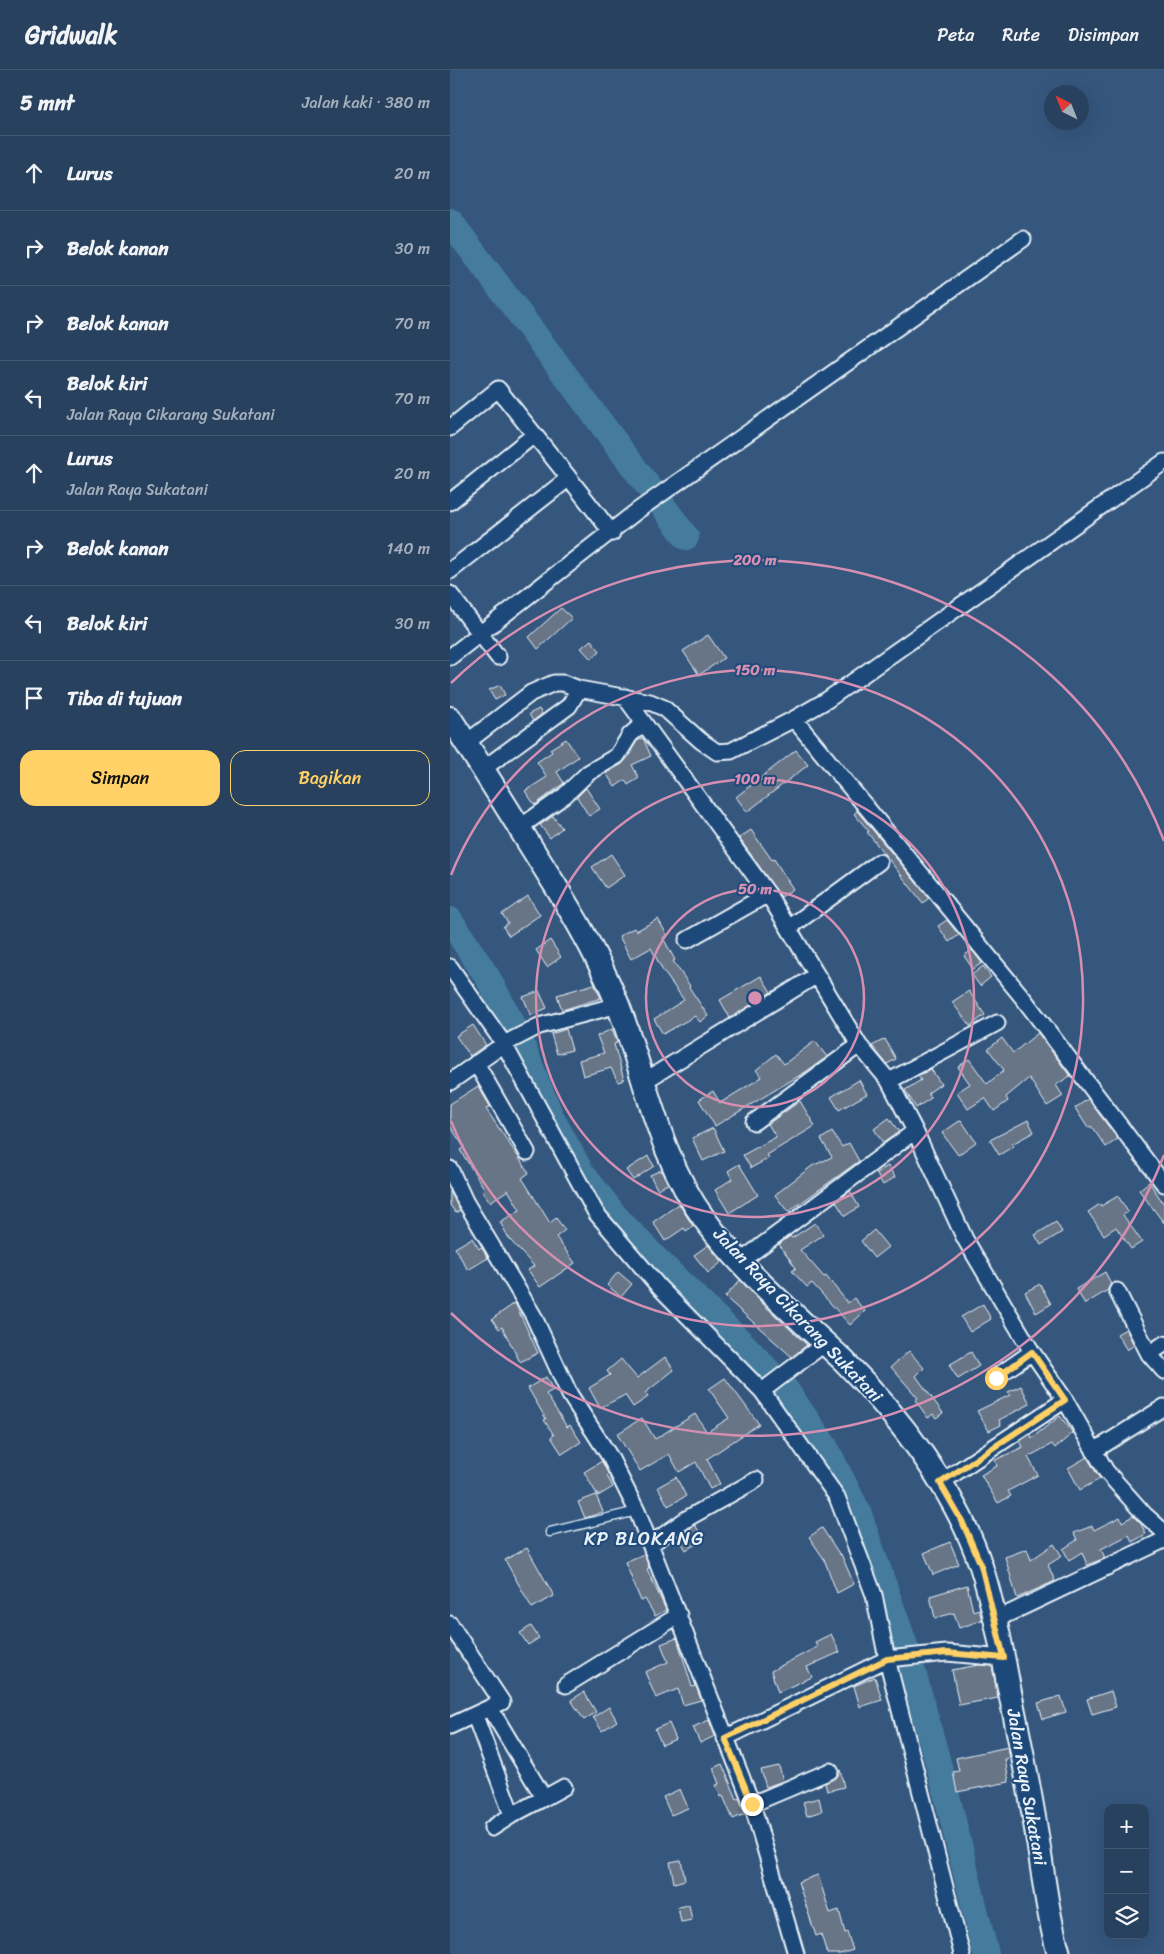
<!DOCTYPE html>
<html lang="id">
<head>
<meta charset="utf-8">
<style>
	body { margin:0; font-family:Sriracha,sans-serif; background:#304864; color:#f1f3f6 }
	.controls { position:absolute; right:15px; bottom:15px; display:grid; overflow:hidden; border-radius:10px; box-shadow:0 5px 20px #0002 }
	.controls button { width:45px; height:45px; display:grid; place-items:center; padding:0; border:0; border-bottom:1px solid #445a73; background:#28415e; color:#f1f3f6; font:25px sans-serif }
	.compass { position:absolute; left:594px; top:15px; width:45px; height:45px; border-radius:50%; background:#28415e; box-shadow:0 5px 20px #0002; rotate:317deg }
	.stop { position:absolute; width:15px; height:15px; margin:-11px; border:4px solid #ffd166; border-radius:50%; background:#fff }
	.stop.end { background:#ffd166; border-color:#fff; box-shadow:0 1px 5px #0008 }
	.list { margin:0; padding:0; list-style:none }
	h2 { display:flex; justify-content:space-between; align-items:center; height:65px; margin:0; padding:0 20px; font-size:21px }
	h2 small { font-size:16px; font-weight:400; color:#a5afbc }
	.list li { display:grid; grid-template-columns:32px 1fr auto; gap:15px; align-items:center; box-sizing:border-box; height:75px; padding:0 20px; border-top:1px solid #445a73 }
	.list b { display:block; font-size:19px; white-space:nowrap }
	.list p { margin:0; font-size:16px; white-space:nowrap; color:#a5afbc }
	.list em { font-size:16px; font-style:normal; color:#a5afbc }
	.actions { display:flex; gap:10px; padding:15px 20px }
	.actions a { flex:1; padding:11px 0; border:1px solid #ffd166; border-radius:15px; text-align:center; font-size:18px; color:#ffd166 }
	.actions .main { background:#ffd166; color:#111 }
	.icon { flex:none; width:28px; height:28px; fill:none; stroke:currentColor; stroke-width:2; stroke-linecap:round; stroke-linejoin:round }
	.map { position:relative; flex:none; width:714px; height:1884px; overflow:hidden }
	header { display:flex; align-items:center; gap:30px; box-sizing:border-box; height:70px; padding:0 25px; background:#28415e; border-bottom:1px solid #445a73 }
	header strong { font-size:24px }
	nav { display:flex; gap:28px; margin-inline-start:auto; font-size:18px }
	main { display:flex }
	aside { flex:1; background:#28415e }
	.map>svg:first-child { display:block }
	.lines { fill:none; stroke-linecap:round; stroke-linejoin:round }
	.river { stroke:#447c9e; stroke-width:26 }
	.building { fill:#687587; stroke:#e8f1f8 }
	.lane-casing { stroke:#e8f1f8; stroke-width:11 }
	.street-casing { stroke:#e8f1f8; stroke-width:19 }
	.secondary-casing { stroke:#e8f1f8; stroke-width:26 }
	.lane { stroke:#1f4a7a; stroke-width:8 }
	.street { stroke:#1f4a7a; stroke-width:15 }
	.secondary { stroke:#1f4a7a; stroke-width:22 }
	.route { stroke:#ffd166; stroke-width:6 }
	.ring { fill:none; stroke:#d78fb1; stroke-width:2.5 }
	.labels { text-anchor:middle; stroke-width:4; stroke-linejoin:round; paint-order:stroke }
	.street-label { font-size:18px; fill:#e8f1f8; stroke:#1f4a7a }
	.neighbourhood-label { font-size:19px; letter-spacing:1px; fill:#e8f1f8; stroke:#1f4a7a }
	.centre { fill:#d78fb1; stroke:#1f4a7a; stroke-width:2.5 }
	.ring-label { font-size:15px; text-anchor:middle; font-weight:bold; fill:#d78fb1; stroke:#1f4a7a; stroke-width:4; stroke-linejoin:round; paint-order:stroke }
</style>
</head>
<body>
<header>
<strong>Gridwalk</strong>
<nav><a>Peta</a><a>Rute</a><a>Disimpan</a></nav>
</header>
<main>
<aside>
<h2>5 mnt<small>Jalan kaki · 380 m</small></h2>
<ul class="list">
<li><svg class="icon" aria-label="ahead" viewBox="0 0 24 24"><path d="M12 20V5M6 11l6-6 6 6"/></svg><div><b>Lurus</b></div><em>20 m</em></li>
<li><svg class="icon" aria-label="right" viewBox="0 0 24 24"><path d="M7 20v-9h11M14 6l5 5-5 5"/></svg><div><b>Belok kanan</b></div><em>30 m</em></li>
<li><svg class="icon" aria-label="right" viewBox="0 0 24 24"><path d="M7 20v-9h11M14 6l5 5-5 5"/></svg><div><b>Belok kanan</b></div><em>70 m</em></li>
<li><svg class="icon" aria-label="left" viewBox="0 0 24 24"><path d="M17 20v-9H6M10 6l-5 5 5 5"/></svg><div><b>Belok kiri</b><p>Jalan Raya Cikarang Sukatani</p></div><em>70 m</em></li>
<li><svg class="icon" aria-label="ahead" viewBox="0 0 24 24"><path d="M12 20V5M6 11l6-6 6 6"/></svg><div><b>Lurus</b><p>Jalan Raya Sukatani</p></div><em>20 m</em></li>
<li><svg class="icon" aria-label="right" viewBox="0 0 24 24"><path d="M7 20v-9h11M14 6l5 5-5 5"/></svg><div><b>Belok kanan</b></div><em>140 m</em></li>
<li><svg class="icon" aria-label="left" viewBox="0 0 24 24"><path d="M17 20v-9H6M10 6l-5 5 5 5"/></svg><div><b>Belok kiri</b></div><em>30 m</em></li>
<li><svg class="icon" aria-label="arrive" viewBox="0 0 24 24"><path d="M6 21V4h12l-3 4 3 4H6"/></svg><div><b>Tiba di tujuan</b></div></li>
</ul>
<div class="actions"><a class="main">Simpan</a><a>Bagikan</a></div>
</aside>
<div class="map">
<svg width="714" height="1884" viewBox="0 0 714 1884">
	<rect width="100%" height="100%" fill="#35577e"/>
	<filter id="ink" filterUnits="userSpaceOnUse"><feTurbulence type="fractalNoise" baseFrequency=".02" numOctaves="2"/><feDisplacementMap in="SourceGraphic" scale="10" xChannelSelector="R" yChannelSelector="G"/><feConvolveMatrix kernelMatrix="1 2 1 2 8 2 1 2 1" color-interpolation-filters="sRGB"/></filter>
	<g filter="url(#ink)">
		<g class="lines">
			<path class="river" d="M0,151l236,316
				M0,850l38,58 29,55 34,84 30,55 35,45 40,42 87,85 43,46 40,58 32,64 50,142 37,134 41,166"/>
		</g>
		<path class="building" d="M111,538l11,10 -34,31 -9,-12z
			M258,565l16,23 -25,17 -16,-24z
			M141,570l9,11 -9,8 -10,-11z
			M50,615l5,10 -10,5 -6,-10z
			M89,639l3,5 -9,7 -4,-7z
			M193,668l8,18 -19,9 7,13 -11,7 -3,-5 -10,7 -9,-14 16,-9 10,-11 -1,-2 6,-10z
			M116,669l12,18 -21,15 7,11 -29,22 -10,-14 22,-14 -10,-15 15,-10 -2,-3z
			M346,680l12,15 -61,47 -11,-15z
			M136,718l14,21 -11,7 -12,-19z
			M407,741l72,87 -6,5 -56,-71 2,-1 -15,-17z
			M103,746l9,12 -12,10 -10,-13z
			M301,760l21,30 2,-1 19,30 -12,8 -42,-59z
			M161,784l14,21 -19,13 -14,-21z
			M78,826l12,19 -31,21 -6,-9 5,-4 -6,-9z
			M208,849l9,16 -4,3 12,22 -2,1 17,25 -1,1 19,29 -8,6 -5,-6 -32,18 -9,-15 30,-19 -21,-29 -12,-23 -20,11 -12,-23 15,-8 2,3z
			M497,850l12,15 -10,7 -11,-16z
			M100,870l11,17 -14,10 -11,-17z
			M522,880l10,13 -9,6 -9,-13z
			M533,896l8,11 -11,9 -8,-11z
			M311,906l10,16 -41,26 -10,-18z
			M144,914l7,14 -39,12 -5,-15z
			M89,921l8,17 -16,7 -8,-18z
			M519,921l16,24 -15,11 -18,-24z
			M23,955l13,20 -16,11 -14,-20z
			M116,959l6,21 -15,4 -6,-20z
			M162,959l5,14 -3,1 10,36 -6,2 -7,-14 -28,8 -4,-16 25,-7 -7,-17z
			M588,963l32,43 -14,9 7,11 -16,10 -18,-28 -23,19 2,4 -14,10 -9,-13 -17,11 -11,-17 13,-8 -12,-17 11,-8 18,25 17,-14 -16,-21 14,-11 11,15z
			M435,969l11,20 -9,5 -15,-18z
			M365,971l12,16 -20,14 -92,55 -16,-26 14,-9 7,12 42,-26 -6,-7 20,-16 8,10z
			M481,999l10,15 -13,9 3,5 -15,10 -11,-18 16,-10 -3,-4z
			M409,1010l8,14 -28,16 -8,-13z
			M28,1016l12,20 -4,3 43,64 -7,5 28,45 6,-5 9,12 -9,7 19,26 -35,24 -12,-17 6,-4 -24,-26 -10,-18 20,-12 -12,-20 -18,12 -8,-12 2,-2 -24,-38 4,-3 -14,-21v-22z
			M638,1029l30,40 -12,8 -15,-21 -3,2 -13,-20z
			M350,1031l15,25 -48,29 2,3 -18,10 -8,-13 33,-18 -8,-13z
			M439,1048l10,14 -16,11 -9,-14z
			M511,1050l15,22 -18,13 -16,-22z
			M578,1050l6,12 -22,12 2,2 -15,9 -9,-15z
			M263,1058l11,23 -21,10 -11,-23z
			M382,1062l10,15 7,-4 10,18 -71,51 -13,-17 37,-29 20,-9 -11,-18z
			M198,1086l6,10 -21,14 -7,-10z
			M289,1094l19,31 -29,18 -14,-23 17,-11 -4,-8z
			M438,1096l7,11 -12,8 -7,-12z
			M211,1100l7,14 -11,5 -7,-14z
			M699,1112l15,22v19l-25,-33z
			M0,1121l10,19 -4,3 -6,-8z
			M400,1121l9,16 -14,9 -9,-14z
			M668,1126l10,16 -5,3 19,27 -11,7 -15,-22 -12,8 -16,-23 12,-8 1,2z
			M229,1134l14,22 -7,5 -2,-3 -19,13 -12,-19z
			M606,1152l6,10 -21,13 -6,-10z
			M365,1153l8,12 -23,15 24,27 2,-1 22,27 6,-5 11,13 -15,14 -38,-42 -5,4 -15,-16 4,-3 -17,-24 11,-8 2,2z
			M424,1160l14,17 -14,11 -13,-17z
			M22,1168l7,11 2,-2 7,11 -20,12 -13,-22z
			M258,1175l14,17 -14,11 -14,-18z
			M168,1202l14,12 -11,13 -14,-12z
			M655,1202l6,12 -3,6 -23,14 -9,-15z
			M290,1210l22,23 45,42 -15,12 -67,-60z
			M590,1214l11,20 -15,9 -11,-21z
			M65,1233l23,50 -18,9 -18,-35 -3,2 -7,-10z
			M533,1234l8,15 -21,13 -9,-15z
			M676,1259l8,16 -7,5 -10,-16z
			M459,1281l15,17 -8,8 27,37 -7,5 -3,-4 -5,4 -13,-18 3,-2 -27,-31z
			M521,1282l8,14 -21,13 -9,-14z
			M215,1287l9,13 -29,23 3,4 -15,10 -8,-12 -25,13 -11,-20 21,-13 -3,-4 14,-12 16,19z
			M96,1307l7,13 -7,4 21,33 3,-2 11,17 -19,12 -11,-17 3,-2 -10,-15 2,-1 -18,-31z
			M275,1308l34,46 -52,35 13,25 -10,5 -14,-27 -17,10 -10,-18 -29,17 -23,-37 25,-16 13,21 40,-25 12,18 22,-14 -20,-29z
			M571,1316l9,18 -31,16 2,5 -12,6 -12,-20 33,-16 -2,-3z
			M610,1346l13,17 -18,15 -3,-4 -24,13 10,18 -30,16 3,5 -13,7 -17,-28 16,-9 -2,-6 28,-13 -3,-6 10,-7 2,4z
			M637,1387l13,22 -20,11 -12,-22z
			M152,1391l7,14 -2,1 6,11 -15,9 -14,-24z
			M226,1407l10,19 -18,10 -10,-19z
			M146,1425l7,17 -18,6 -7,-16z
			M683,1446l8,8 5,10 -14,8 -3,-7 -28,14 4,9 -18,7 -5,-13 -13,8 -6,-11 14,-9 -3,-7 18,-7 2,4 26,-13 2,5z
			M245,1455l9,14 -18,11 -8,-13z
			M372,1458l18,27 1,-1 13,30 -17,9 -13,-34 -15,-22z
			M500,1472l9,22 -26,11 -9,-22z
			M604,1474l8,12 -14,9 7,16 -38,17 -12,-41 22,-8 4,11z
			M77,1478l27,48 -22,12 -27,-48z
			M194,1484l5,14 -2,1 19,41 -11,6 -10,-17 -4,2 -16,-39z
			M517,1515l6,26 6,-2 3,11 -23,8 -5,-15 -19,5 -5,-22z
			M81,1556l8,12 -11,7 -8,-12z
			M381,1564l9,18 -33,15 5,10 -34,15 -7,-21 46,-24 -2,-5z
			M227,1568l15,49 4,-1 5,14 -18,5 -5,-16 -22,9 -11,-26 23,-10 -7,-18z
			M529,1595l13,1 6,32 -39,7 -7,-35z
			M425,1607l7,23 -22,7 -6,-21z
			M661,1621l5,16 -24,7 -5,-15z
			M134,1622l12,20 -12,8 -13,-20z
			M611,1626l5,16 -23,7 -5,-16z
			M159,1637l8,14 -15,10 -9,-14z
			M259,1650l6,16 -15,7 -7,-16z
			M219,1653l7,16 -14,6 -7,-16z
			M558,1677l2,11 -5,1 4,23 -52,10 -4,-20 6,-1 -3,-13z
			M272,1694l15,35 2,-1 6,16 -12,5 -10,-23 -2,1 -5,-12 3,-1 -6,-16z
			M329,1696l4,15 -17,6 -5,-17z
			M390,1700l4,17 -17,4 -2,-8 12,-6z
			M230,1719l8,19 -17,7 -8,-18z
			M369,1728l3,13 -15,5 -4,-14z
			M231,1790l4,20 -11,3 -4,-21z
			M368,1805l12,38 9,-3 6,23 2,-1 6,18 -13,4h-13l-6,-20 -5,2 -18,-54z
			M239,1835l3,15 -11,2 -3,-15z"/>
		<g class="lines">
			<defs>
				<path id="lane" d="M100,1462l87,-21"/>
				<path id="street" d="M0,358l48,-39 71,89
					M0,432l84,-67
					M0,501l119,-93 43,55
					M0,524l48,63
					M0,587l187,-146 386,-272
					M175,627l143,197 91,151 30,36 26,50 50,108 67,113 33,48 41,71 38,43 20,18
					M344,649l229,279 141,186
					M16,673l65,-50 23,-10h9l16,6 71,13 14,6 37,33 16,11 14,-1 63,-32 33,-19 337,-238
					M33,699l86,-63 10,-17
					M69,758l45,-32 24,-23 29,-17 13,-21 14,-12
					M339,858l90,-66
					M237,870l81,-46
					M0,897l54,77 92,169 64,75 102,103 75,106 37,98 13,64 75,295
					M26,993l51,89
					M439,1011l108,-58
					M0,1012l54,-38 35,-18 79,-21
					M193,1012l174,-107
					M304,1052l105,-77
					M0,1099l15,32 68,114 37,80 40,62 27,54 115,293 44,150
					M291,1191l174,-130
					M667,1221l32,63 15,17
					M699,1284l15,-10
					M546,1307l36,-25
					M312,1321l62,-47
					M644,1381l70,-44
					M490,1413l125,-83
					M201,1474l37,-26 68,-38
					M545,1550l169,-80
					M0,1554l52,78 -52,24
					M116,1615l113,-70
					M25,1646l37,99 32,-17 -54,-90
					M275,1668l162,-79 60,-6 57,5
					M94,1728l20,-11
					M302,1734l78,-33
					M42,1758l20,-13"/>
				<path id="secondary" d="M0,648c28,43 56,88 83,132 31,49 63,100 85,155 28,72 40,151 87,215 39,53 92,96 139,141 55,55 112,130 137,205 12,37 20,78 27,117 10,48 20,97 28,146 7,42 11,84 23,125"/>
			</defs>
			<use href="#lane" class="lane-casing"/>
			<use href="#street" class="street-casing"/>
			<use href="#secondary" class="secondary-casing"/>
			<use href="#lane" class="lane"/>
			<use href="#street" class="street"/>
			<use href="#secondary" class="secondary"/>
		</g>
	</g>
	<g class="lines" filter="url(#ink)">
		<path class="route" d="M302,1734l-27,-66 162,-79 60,-6 57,5 -23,-93 -19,-44 -22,-38 125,-83 -33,-48 -36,26"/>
	</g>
	<g class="ring">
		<circle cx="305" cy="928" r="109"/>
		<circle cx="305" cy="928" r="219"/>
		<path d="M1 805A328 328 0 1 1 1 1051"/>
		<path d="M714 1085A438 438 0 0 1 1 1243M1 613A438 438 0 0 1 714 771"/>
	</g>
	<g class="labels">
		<g class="street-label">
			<text transform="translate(348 1245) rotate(46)" y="6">Jalan Raya Cikarang Sukatani</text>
			<text transform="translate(577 1717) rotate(80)" y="6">Jalan Raya Sukatani</text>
		</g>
		<g class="neighbourhood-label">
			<text x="194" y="1475">KP BLOKANG</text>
		</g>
	</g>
	<circle cx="305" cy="928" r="8" class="centre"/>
	<g class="ring-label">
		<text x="305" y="495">200 m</text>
		<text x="305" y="605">150 m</text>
		<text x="305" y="714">100 m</text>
		<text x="305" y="824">50 m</text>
	</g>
</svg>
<div class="controls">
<button>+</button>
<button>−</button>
<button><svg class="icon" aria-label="layers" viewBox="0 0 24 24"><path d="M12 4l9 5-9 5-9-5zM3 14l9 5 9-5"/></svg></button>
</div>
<svg class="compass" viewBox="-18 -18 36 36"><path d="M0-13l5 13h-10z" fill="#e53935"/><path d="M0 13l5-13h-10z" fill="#a5afbc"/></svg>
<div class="stop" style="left:546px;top:1308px"></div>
<div class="stop end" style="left:302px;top:1734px"></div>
</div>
</main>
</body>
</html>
